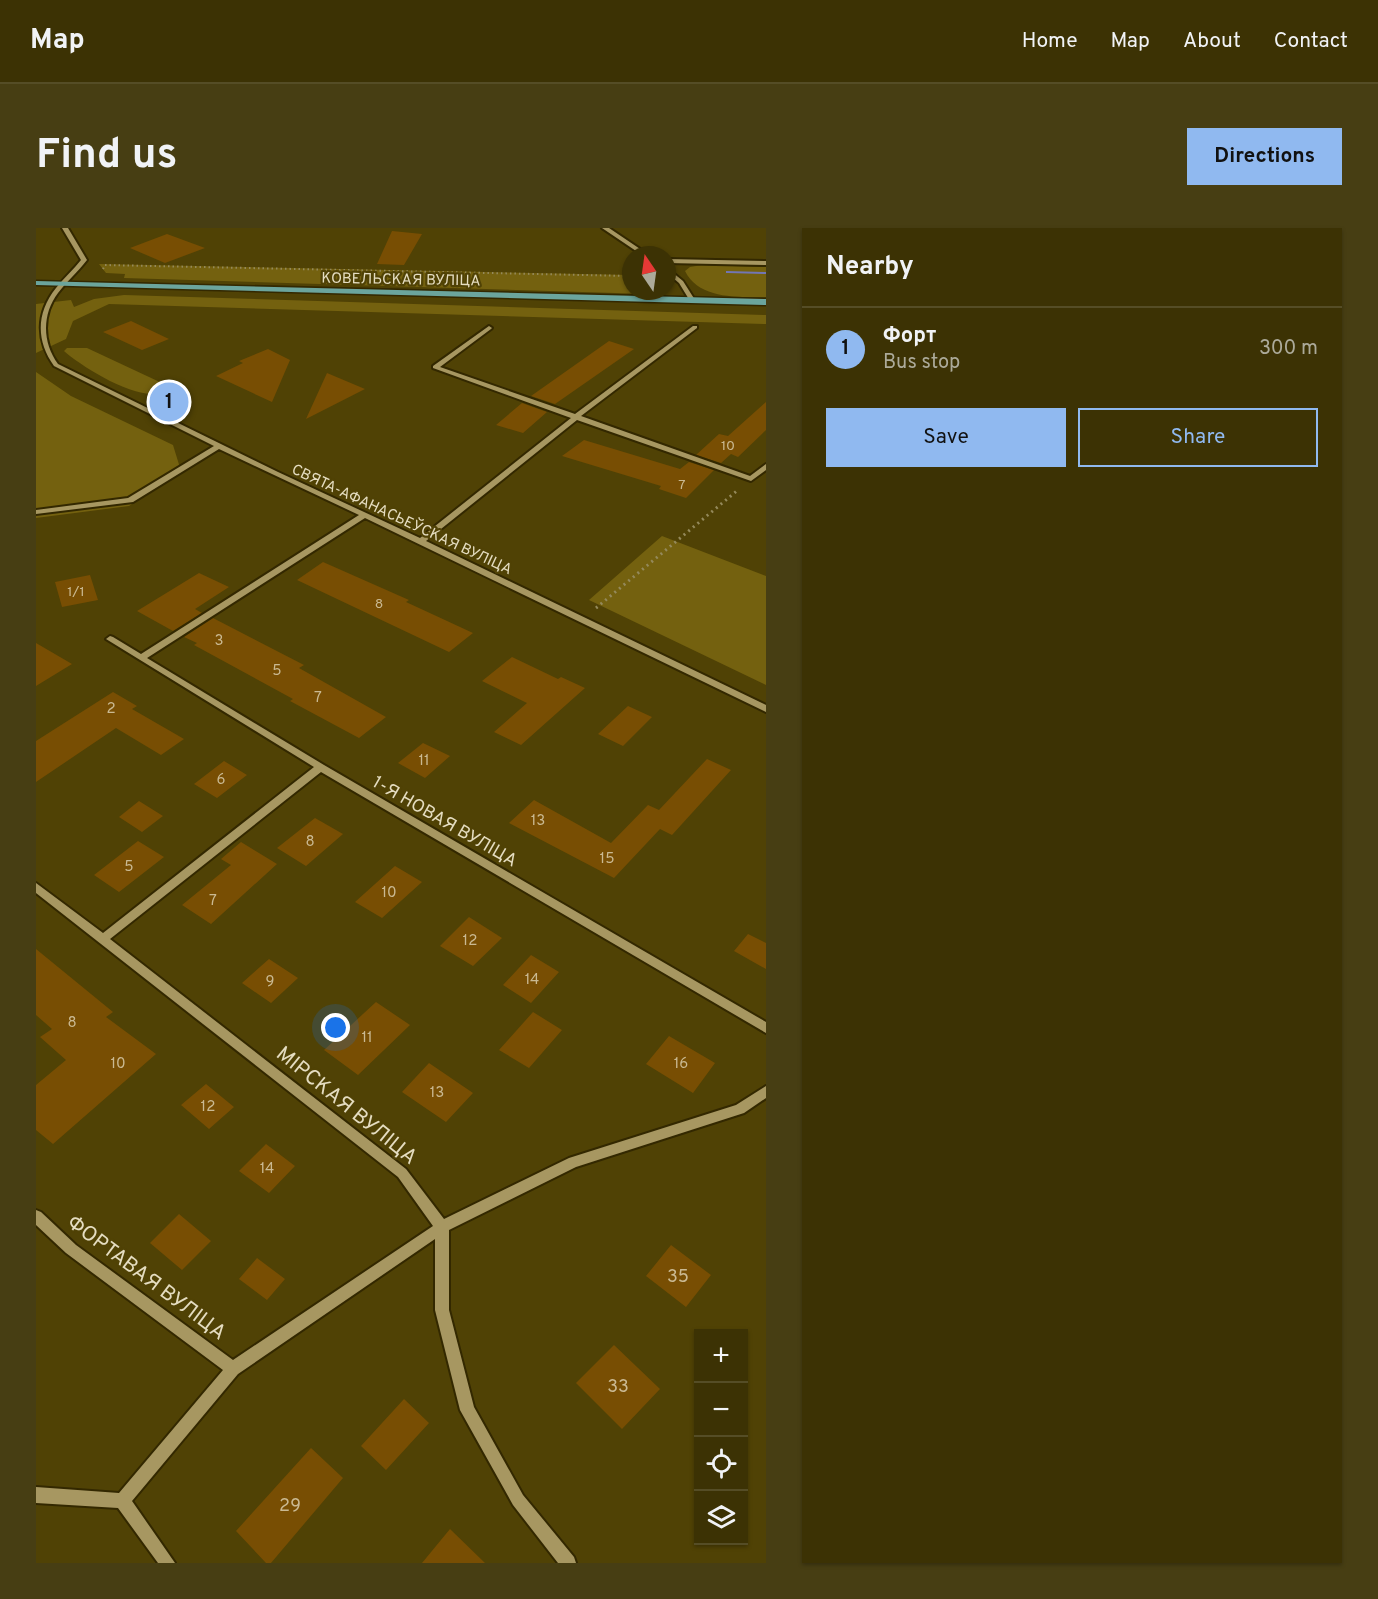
<!DOCTYPE html>
<html lang="en">
<head>
<meta charset="utf-8">
<style>
	body { margin:0; font-family:Overpass,sans-serif; background:#473e13; color:#f1f3f6 }
	.controls { position:absolute; right:18px; bottom:18px; display:grid; overflow:hidden; border-radius:0px; box-shadow:0 2px 4px #0004 }
	.controls button { width:54px; height:54px; display:grid; place-items:center; padding:0; border:0; border-bottom:2px solid #554d26; background:#3c3204; color:#f1f3f6; font:30px sans-serif }
	.compass { position:absolute; left:586px; top:18px; width:54px; height:54px; border-radius:50%; background:#3c3204; box-shadow:0 2px 4px #0004; rotate:347deg }
	.you { position:absolute; left:300px; top:800px; width:21px; height:21px; margin:-15px; border:4px solid #fff; border-radius:50%; background:#1a73e8; box-shadow:0 0 0 9px #1a73e833 }
	.badge { display:grid; place-items:center; width:39px; height:39px; border-radius:50%; background:#90b9f0; color:#111; font-size:20px; font-weight:700 }
	.pin { position:absolute; translate:-50% -50%; border:3px solid #fff; box-shadow:0 2px 6px #0006 }
	.list { margin:0; padding:0; list-style:none }
	h2 { display:flex; justify-content:space-between; align-items:center; height:78px; margin:0; padding:0 24px; font-size:26px }
	h2 small { font-size:20px; font-weight:400; color:#acaa9a }
	.list li { display:grid; grid-template-columns:39px 1fr auto; gap:18px; align-items:center; box-sizing:border-box; height:84px; padding:0 24px; border-top:2px solid #554d26 }
	.list b { display:block; font-size:22px; white-space:nowrap }
	.list p { margin:0; font-size:20px; white-space:nowrap; color:#acaa9a }
	.list em { font-size:20px; font-style:normal; color:#acaa9a }
	.actions { display:flex; gap:12px; padding:18px 24px }
	.actions a { flex:1; padding:14px 0; border:2px solid #90b9f0; border-radius:0px; text-align:center; font-size:21px; color:#90b9f0 }
	.actions .main { background:#90b9f0; color:#111 }
	.icon { flex:none; width:33px; height:33px; fill:none; stroke:currentColor; stroke-width:2; stroke-linecap:round; stroke-linejoin:round }
	.map { position:relative; flex:none; width:730px; height:1335px; overflow:hidden; border-radius:0px }
	header { display:flex; align-items:center; gap:36px; box-sizing:border-box; height:84px; padding:0 30px; background:#3c3204; border-bottom:2px solid #554d26 }
	header strong { font-size:28px }
	nav { display:flex; gap:33px; margin-inline-start:auto; font-size:21px }
	.intro { display:flex; align-items:center; justify-content:space-between; box-sizing:border-box; height:144px; padding:0 36px }
	h1 { margin:0; font-size:42px }
	.button { padding:15px 27px; border-radius:0px; background:#90b9f0; color:#111; font-size:21px; font-weight:700 }
	main { display:flex; gap:36px; padding:0 36px }
	aside { flex:1; background:#3c3204; border-radius:0px; box-shadow:0 2px 4px #0004 }
	.map>svg:first-child { display:block }
	.green { fill:#74610f }
	.lines { fill:none; stroke-linecap:round; stroke-linejoin:round }
	.stream { fill:#7276b5; fill-rule:evenodd }
	.building { fill:#784e03 }
	.minor-casing { stroke:#332800; stroke-width:4 }
	.major-casing { stroke:#332800; stroke-width:3 }
	.path-far1 { stroke:#94895b; stroke-width:2; stroke-dasharray:1.5 3; stroke-linecap:butt }
	.path { stroke:#94895b; stroke-width:3; stroke-dasharray:2 4; stroke-linecap:butt }
	.minor { fill:#a79761; fill-rule:evenodd }
	.major { fill:#6ba59d; fill-rule:evenodd }
	.labels { text-anchor:middle; stroke-width:4.5; stroke-linejoin:round; paint-order:stroke }
	.far-number-label { font-size:14px; fill:#cab992 }
	.far-street-label { font-size:15px; fill:#e5ddc1; stroke:#504205 }
	.number-label { font-size:15px; fill:#cab992 }
	.street-label { font-size:18px; fill:#e5ddc1; stroke:#504205 }
	.near-number-label { font-size:18px; fill:#cab992 }
	.near-street-label { font-size:21px; fill:#e5ddc1; stroke:#504205 }
</style>
</head>
<body>
<header>
<strong>Map</strong>
<nav><a>Home</a><a>Map</a><a>About</a><a>Contact</a></nav>
</header>
<div class="intro"><h1>Find us</h1><a class="button">Directions</a></div>
<main>
<div class="map">
<svg width="730" height="1335" viewBox="0 0 730 1335">
	<rect width="100%" height="100%" fill="#504205"/>
	<path class="green" d="M63,36l532,11v16h36v-8l3,4 -3,5 -19,2 -524,-16 1,-4 -19,-1z
		M666,37l64,2v30c-26,0 -67,3 -81,-26l5,-4z
		M88,67l642,20v9l-657,-20 -36,17 -7,18 -30,14v-49l35,-4 3,7 20,-8z
		M31,120h20l77,36 4,6c-23,17 -86,-23 -104,-39z
		M0,144l35,24 102,49 8,26 -52,35 -93,12z
		M626,308l104,40v109l-177,-85z"/>
	<g class="lines">
		<path class="stream" d="M690,43l40,1v2l-38,-1h-2z"/>
	</g>
	<path class="building" d="M356,3l30,3 -18,31 -27,-1z
		M131,6l38,14 -40,15 -35,-15z
		M95,93l38,18 -27,11 -39,-18z
		M573,113l25,8 -79,55 -24,-8z
		M232,121l22,11 -18,42 -56,-26 27,-13 -4,-2z
		M291,145l38,16 -59,30z
		M730,174v28l-28,27 -7,-3 -10,9 -25,-8 23,-21 9,2z
		M486,175l25,9 -24,21 -27,-8z
		M548,212l96,29 9,-7 25,8 -28,28 -27,-9 2,-3 -99,-30z
		M287,334l86,38 -3,2 67,31 -24,19 -152,-72z
		M163,345l30,14 -34,22 7,4 -29,18 -36,-20z
		M54,347l8,25 -36,7 -7,-25z
		M177,390l91,47 -5,3 87,49 -27,21 -69,-37 3,-2 -99,-54 3,-2 -13,-6z
		M0,415l36,21 -36,22z
		M476,429l46,22 3,-2 24,11 -64,57 -27,-13 33,-29 -45,-22z
		M77,464l24,14 -5,3 52,30 -23,16 -45,-27 -80,54v-41z
		M592,478l24,11 -29,29 -25,-12z
		M387,515l27,13 -25,22 -27,-15z
		M671,531l24,11 -59,65 -12,-6 -46,49 -105,-55 25,-23 77,43 37,-38 11,5z
		M188,533l23,14 -30,23 -23,-14z
		M103,573l24,15 -21,16 -23,-15z
		M279,590l28,16 -37,32 -29,-18z
		M102,613l26,16 -45,35 -25,-17z
		M205,614l36,22 -66,60 -29,-19 49,-40 -10,-6z
		M359,638l27,16 -40,36 -27,-16z
		M433,689l33,21 -29,28 -33,-20z
		M712,706l18,9v26l-32,-18z
		M0,721l77,63 -7,5 50,37 -103,90 -17,-14v-45l30,-25 -26,-23 12,-8 -16,-14z
		M495,727l28,17 -28,31 -28,-18z
		M233,731l29,19 -27,25 -29,-20z
		M340,774l34,23 -52,50 -34,-25z
		M497,784l29,18 -33,38 -30,-18z
		M633,808l46,27 -22,30 -47,-29z
		M393,835l44,30 -27,29 -44,-30z
		M170,856l28,23 -25,22 -28,-24z
		M230,916l29,22 -26,27 -30,-22z
		M143,986l32,27 -29,29 -32,-27z
		M635,1017l40,30 -25,32 -40,-31z
		M221,1030l28,21 -18,21 -28,-21z
		M578,1117l46,44 -38,40 -46,-46z
		M368,1171l25,24 -43,47 -25,-24z
		M275,1220l32,30 -72,85h-5l-30,-32z
		M414,1301l35,34h-63z"/>
	<g class="lines">
		<defs>
			<path id="minor" d="M26,0h6l19,32c-9,12 -20,21 -29,33 -16,21 -16,49 0,71l220,108 142,66 151,-120 -138,-50v-2l56,-40 3,2 -1,1 -51,38 135,47 118,-88h4v2l-116,88 169,60 16,-12v6l-15,11 -174,-61 -151,121 340,164v7l-401,-194 -218,140 177,107 442,257v11l-445,-261 -211,167 296,230 38,50 125,-61 167,-53 30,-19v12l-22,15 -168,54 -127,63v80l25,97 49,88 51,62 2,6h-18l-45,-58 -53,-95 -25,-100v-71l-197,135 -106,127 43,62h-17l-40,-55 -82,-5v-16l83,6 104,-123 -157,-117 -30,-28v-15l5,2 35,33 157,115 200,-134 -35,-49 -362,-284v-10l67,50 211,-166 -208,-128 4,-3 3,1 28,17 218,-139 -140,-66 -86,53 -97,12v-4l92,-12 86,-52 -160,-80c-18,-25 -18,-53 2,-78 8,-10 17,-18 25,-28z
				M566,0h7l40,27h-7z
				M631,31l99,2v4l-99,-2z
				M631,40l16,13 12,19 -1,1h-4l-11,-18 -12,-10z"/>
			<path id="major" d="M0,53l730,18v6l-730,-20z"/>
		</defs>
		<use href="#minor" class="minor-casing"/>
		<use href="#major" class="major-casing"/>
		<path class="path-far1" d="M67,41l2,-4 526,11"/>
		<path class="path" d="M560,380l142,-118"/>
		<use href="#minor" class="minor"/>
		<use href="#major" class="major"/>
	</g>
	<g class="labels">
		<g class="far-number-label">
			<text x="692" y="222">10</text>
			<text x="646" y="261">7</text>
			<text x="40" y="368">1/1</text>
			<text x="343" y="380">8</text>
		</g>
		<g class="far-street-label">
			<text transform="translate(365 51) rotate(1)" y="5">КОВЕЛЬСКАЯ ВУЛІЦА</text>
			<text transform="translate(366 291) rotate(25)" y="5">СВЯТА-АФАНАСЬЕЎСКАЯ ВУЛІЦА</text>
		</g>
		<g class="number-label">
			<text x="183" y="417">3</text>
			<text x="241" y="447">5</text>
			<text x="282" y="474">7</text>
			<text x="75" y="485">2</text>
			<text x="388" y="537">11</text>
			<text x="185" y="556">6</text>
			<text x="502" y="597">13</text>
			<text x="274" y="618">8</text>
			<text x="571" y="635">15</text>
			<text x="93" y="643">5</text>
			<text x="353" y="669">10</text>
			<text x="177" y="677">7</text>
			<text x="434" y="717">12</text>
			<text x="496" y="756">14</text>
			<text x="234" y="758">9</text>
			<text x="36" y="799">8</text>
			<text x="331" y="814">11</text>
			<text x="82" y="840">10</text>
			<text x="645" y="840">16</text>
			<text x="401" y="869">13</text>
			<text x="172" y="883">12</text>
			<text x="231" y="945">14</text>
		</g>
		<g class="street-label">
			<text transform="translate(409 593) rotate(30)" y="6">1-Я НОВАЯ ВУЛІЦА</text>
		</g>
		<g class="near-number-label">
			<text x="642" y="1054">35</text>
			<text x="582" y="1164">33</text>
			<text x="254" y="1283">29</text>
		</g>
		<g class="near-street-label">
			<text transform="translate(311 877) rotate(39)" y="7">МІРСКАЯ ВУЛІЦА</text>
			<text transform="translate(111 1049) rotate(37)" y="7">ФОРТАВАЯ ВУЛІЦА</text>
		</g>
	</g>
</svg>
<div class="controls">
<button>+</button>
<button>−</button>
<button><svg class="icon" aria-label="locate" viewBox="0 0 24 24"><circle cx="12" cy="12" r="6"/><path d="M12 2v4M12 18v4M2 12h4M18 12h4"/></svg></button>
<button><svg class="icon" aria-label="layers" viewBox="0 0 24 24"><path d="M12 4l9 5-9 5-9-5zM3 14l9 5 9-5"/></svg></button>
</div>
<svg class="compass" viewBox="-18 -18 36 36"><path d="M0-13l5 13h-10z" fill="#e53935"/><path d="M0 13l5-13h-10z" fill="#acaa9a"/></svg>
<div class="you"></div>
<div class="pin badge" style="left:133px;top:174px">1</div>
</div>
<aside>
<h2>Nearby<small></small></h2>
<ul class="list">
<li><span class="badge">1</span><div><b>Форт</b><p>Bus stop</p></div><em>300 m</em></li>
</ul>
<div class="actions"><a class="main">Save</a><a>Share</a></div>
</aside>
</main>
</body>
</html>
